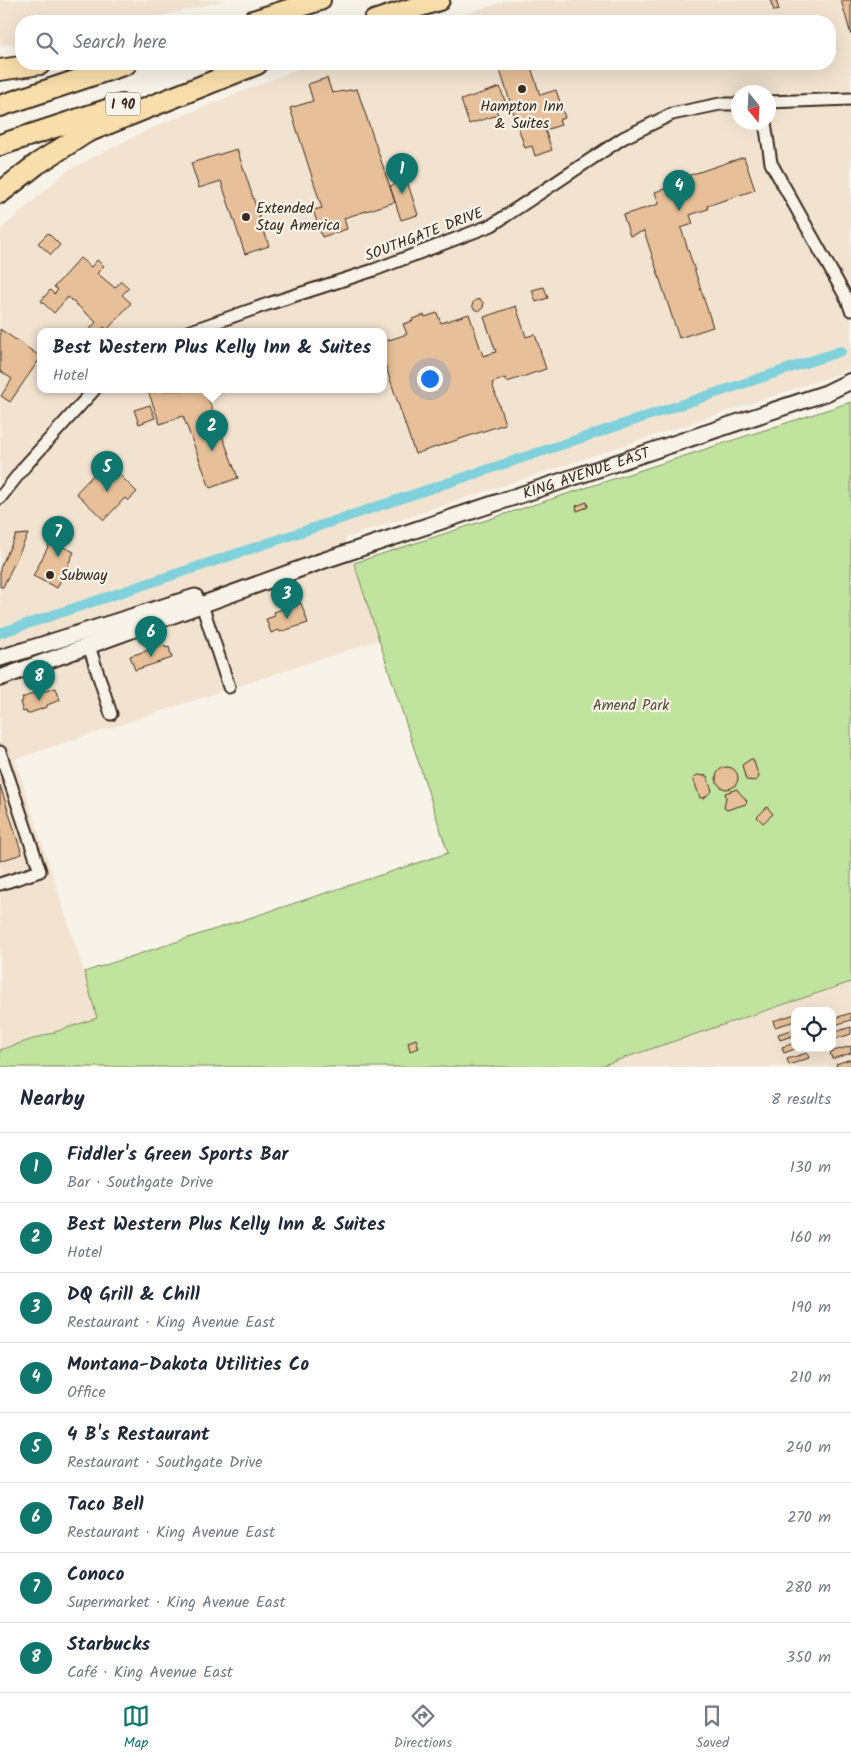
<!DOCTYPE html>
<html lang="en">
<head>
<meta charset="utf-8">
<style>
	body { margin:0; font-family:Kalam,sans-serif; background:#f2f2f3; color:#1f2937 }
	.controls { position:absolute; right:15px; bottom:15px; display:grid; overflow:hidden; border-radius:10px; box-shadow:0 5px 20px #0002 }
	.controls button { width:45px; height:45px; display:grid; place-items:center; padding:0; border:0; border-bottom:1px solid #e0e1e3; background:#fff; color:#1f2937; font:25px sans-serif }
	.compass { position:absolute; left:731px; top:85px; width:45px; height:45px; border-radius:50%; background:#fff; box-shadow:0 5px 20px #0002; rotate:162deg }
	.you { position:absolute; left:429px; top:378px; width:18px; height:18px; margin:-12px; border:4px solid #fff; border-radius:50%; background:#1a73e8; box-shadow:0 0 0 8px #1a73e833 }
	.badge { display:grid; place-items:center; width:32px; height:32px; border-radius:50%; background:#0f766e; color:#fff; font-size:16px; font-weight:700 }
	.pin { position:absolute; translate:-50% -41px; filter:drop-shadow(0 1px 2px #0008) }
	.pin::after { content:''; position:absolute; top:26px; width:18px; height:15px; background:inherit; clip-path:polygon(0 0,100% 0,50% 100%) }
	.popup { position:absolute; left:37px; top:328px; width:350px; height:65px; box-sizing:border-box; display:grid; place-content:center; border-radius:10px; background:#fff; filter:drop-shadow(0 1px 4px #0005); font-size:16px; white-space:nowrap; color:#747a83 }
	.popup b { font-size:19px; color:#1f2937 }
	.popup::after { content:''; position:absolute; left:50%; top:100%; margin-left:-10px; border:10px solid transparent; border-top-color:#fff }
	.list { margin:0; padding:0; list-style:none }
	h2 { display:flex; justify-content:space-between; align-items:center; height:65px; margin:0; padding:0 20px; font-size:21px }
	h2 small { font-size:16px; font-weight:400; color:#747a83 }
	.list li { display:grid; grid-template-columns:32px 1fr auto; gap:15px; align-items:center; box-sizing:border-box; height:70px; padding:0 20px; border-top:1px solid #e0e1e3 }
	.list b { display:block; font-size:19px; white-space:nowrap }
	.list p { margin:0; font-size:16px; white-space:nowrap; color:#747a83 }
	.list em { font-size:16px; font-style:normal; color:#747a83 }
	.icon { flex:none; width:28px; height:28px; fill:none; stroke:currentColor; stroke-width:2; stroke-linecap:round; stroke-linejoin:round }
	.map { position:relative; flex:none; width:851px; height:1067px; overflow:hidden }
	.search { position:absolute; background:#fff; box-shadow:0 5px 20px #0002; left:15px; right:15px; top:15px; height:55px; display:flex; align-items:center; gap:12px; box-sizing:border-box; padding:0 18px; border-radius:20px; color:#747a83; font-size:19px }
	.sheet { height:625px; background:#fff }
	nav { display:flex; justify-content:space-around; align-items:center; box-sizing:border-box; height:70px; border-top:1px solid #e0e1e3; background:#fff; font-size:14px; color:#747a83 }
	nav a { display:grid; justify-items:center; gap:2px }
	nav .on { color:#0f766e }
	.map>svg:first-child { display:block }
	.built { fill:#f2e3d0; fill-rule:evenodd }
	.green { fill:#c0e49e; stroke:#7e875e }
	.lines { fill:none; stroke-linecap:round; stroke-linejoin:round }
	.canal { stroke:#80d1db; stroke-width:10 }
	.building { fill:#e7bf98; stroke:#3b2a1e }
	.minor-casing { stroke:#3b2a1e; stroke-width:15 }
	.secondary-casing { stroke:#3b2a1e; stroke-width:19 }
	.motorway-casing { stroke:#3b2a1e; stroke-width:24 }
	.minor { stroke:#f7f3e8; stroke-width:11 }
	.secondary { stroke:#f7f3e8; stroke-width:15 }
	.motorway { stroke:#f8deab; stroke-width:20 }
	.poi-dot { fill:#3b2a1e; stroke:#f7f3e8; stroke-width:2 }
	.labels { text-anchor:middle; stroke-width:4.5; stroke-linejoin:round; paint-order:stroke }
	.shield { fill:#f7f3e8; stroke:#73665b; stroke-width:1 }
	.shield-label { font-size:14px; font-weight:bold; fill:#3b2a1e }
	.poi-label { font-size:15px; fill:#3b2a1e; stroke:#f7f3e8; text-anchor:start }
	.street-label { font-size:15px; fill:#3b2a1e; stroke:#f7f3e8 }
	.park-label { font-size:15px; fill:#564f38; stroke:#f7f3e8 }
</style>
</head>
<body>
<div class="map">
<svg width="851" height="1067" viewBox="0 0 851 1067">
	<rect width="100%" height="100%" fill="#f7f3e8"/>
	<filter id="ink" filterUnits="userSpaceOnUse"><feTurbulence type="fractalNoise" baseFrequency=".02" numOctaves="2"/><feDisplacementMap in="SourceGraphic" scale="10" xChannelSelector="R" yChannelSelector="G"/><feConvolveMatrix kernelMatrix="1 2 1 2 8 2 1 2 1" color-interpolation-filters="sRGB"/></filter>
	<g filter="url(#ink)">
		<path class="built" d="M0,0h227l-86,21h-120v23l-21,1z
			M508,0h343v368l-9,5 -497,165 34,102 -364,119 69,213 14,46 -98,32v-820l68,-60 83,-42 142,-57 21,-7h516v-43h-387zM738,92h30v30h-30zM41,332h342v58h-342z
			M851,982v85h-254zM795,1011h37v37h-37z"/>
		<path class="green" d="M851,402v580l-254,85h-597v-17l97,-32 -13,-46 364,-119 -94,-290z"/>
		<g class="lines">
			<path class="canal" d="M0,633l841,-282"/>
		</g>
		<path class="building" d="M770,0h6l3,10 -5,1z
			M841,0h10v35z
			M498,64h32l10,31 16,-5 9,28 -6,2 2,5 -16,5 7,20 -17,6 -3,-10 -7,2z
			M327,78l5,15 25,-4 38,113 -51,16 3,11 -25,8 -9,-27 9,-2 -32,-100 23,-7 -5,-17z
			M500,87l5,14 -11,3 4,11 -29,9 -8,-24z
			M237,149l32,97 -24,8 -24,-73 -22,7 -8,-25z
			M744,157l11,33 -48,16 1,3 -18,6 3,9 -12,4 32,99 -34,11 -35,-107 -14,5 -7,-21 36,-11 -4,-12 34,-11 -2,-5z
			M407,181l11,34 -17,5 -11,-34z
			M48,233l12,12 -9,10 -13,-12z
			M80,258l11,9 6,-7 7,6 -7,7 18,15 6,-7 8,7 -7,7 9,8 -24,27 -3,-3 -5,5h-6l-3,-3 6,-7 -28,-25 -14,16 -13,-12 9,-11 4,4 4,-4 -4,-3z
			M544,287l4,11 -12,4 -4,-12z
			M472.5 305a5.5 5.5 0 1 1 11 0a5.5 5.5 0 1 1-11 0Z
			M516,306l10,31 9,-3 11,35 -39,13 -2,-4 -13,5 13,41 -90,30 -32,-96v-16l24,-8 -4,-10 10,-3 -1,-2 12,-4 1,2 12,-4 4,10 28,-9 14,42 13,-4 -12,-35z
			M0,329l41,28 -31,45 -9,-6 11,-17 -12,-8z
			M152,390h12v1l4,-1h48l1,4 -9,4 30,80 -28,10 -27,-72 -23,8 -12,-33z
			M150,405l5,13 -16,6 -5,-14z
			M111,466l26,26 -9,9 -3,-3 -21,22 -28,-27 22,-23 5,5z
			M587,502l1,5 -11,4 -1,-5z
			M28,534l-25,53h-3v-19l16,-33z
			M51,541l23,11 -17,36 -24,-12z
			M301,603l7,20 -28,9 -1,-2 -8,3 -5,-14 9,-3 -1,-4z
			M165,645l1,3 3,-1 3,11 -37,12 -5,-14z
			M56,688l4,12 -13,5v2l-20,7 -1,-3 -3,1 -3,-10 3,-1 -1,-3 19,-8 1,2z
			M751,759h2l6,18 -3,4 -10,-1 -4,-15z
			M716 778a11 11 0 1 1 22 0a11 11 0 1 1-22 0Z
			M697,775l10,1 5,15 -8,7h-4l-7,-20z
			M0,785l22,69 -22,7z
			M737,789l2,3 8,9 -1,3 -19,6 -3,-2 2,-11 -1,-4z
			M767,807l6,7 -10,9 -6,-6z
			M851,1013v7l-19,6v-7z
			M795,1014v7l-20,6 -2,-6z
			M851,1027v7l-19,6v-7z
			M795,1029v6l-15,5 -2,-6z
			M416,1039l3,9 -9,3 -2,-9z
			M795,1043v5h3l-14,5 -2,-6z
			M851,1046v7l-19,6 -2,-7z
			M807,1053l2,5 -20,7 -2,-6z
			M851,1059v7l-14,1 -1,-3z"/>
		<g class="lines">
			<defs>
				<path id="minor" d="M768,102l83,-3
					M765,122l6,41 76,136 4,11
					M188,332l80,-28 106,-34 118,-45 131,-87 49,-24 48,-10h18
					M0,498l25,-32 69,-76
					M202,605l27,82
					M89,646l22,68
					M0,752l40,119 -40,13"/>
				<g id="secondary">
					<path d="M0,658l195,-61"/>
					<path id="s1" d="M0,678l319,-116 507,-169 25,-12"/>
				</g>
				<path id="motorway" d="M253,21l67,-21
					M374,21l65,-21
					M0,70l40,-6
					M0,106l126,-42
					M0,145l122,-40
					M0,193l37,-29 50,-32 170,-68"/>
			</defs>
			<use href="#minor" class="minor-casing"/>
			<use href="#secondary" class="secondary-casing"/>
			<use href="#motorway" class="motorway-casing"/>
			<use href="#minor" class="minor"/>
			<use href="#secondary" class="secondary"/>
			<use href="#motorway" class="motorway"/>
		</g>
	</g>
	<g class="poi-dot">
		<circle cx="522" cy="89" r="5"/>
		<circle cx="246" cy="217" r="5"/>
		<circle cx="50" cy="575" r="5"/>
	</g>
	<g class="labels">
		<rect class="shield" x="105.5" y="92.5" width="35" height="23" rx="4"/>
		<g class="shield-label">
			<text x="123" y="109">I 90</text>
		</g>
		<g class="poi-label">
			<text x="522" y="111" text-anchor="middle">Hampton Inn<tspan x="522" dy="17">&amp; Suites</tspan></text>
			<text x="256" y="213">Extended<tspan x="256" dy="17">Stay America</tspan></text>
			<text x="60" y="580">Subway</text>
		</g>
		<g class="street-label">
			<text transform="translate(424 234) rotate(-21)" y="5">SOUTHGATE DRIVE</text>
			<text dy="5" stroke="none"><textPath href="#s1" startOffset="621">KING AVENUE EAST</textPath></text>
		</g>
		<g class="park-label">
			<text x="631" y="710">Amend Park</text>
		</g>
	</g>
</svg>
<div class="controls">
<button><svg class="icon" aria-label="locate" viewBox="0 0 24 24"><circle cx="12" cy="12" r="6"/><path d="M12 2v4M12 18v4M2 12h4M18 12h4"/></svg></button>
</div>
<svg class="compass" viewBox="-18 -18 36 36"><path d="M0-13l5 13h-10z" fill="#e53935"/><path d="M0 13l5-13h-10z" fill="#747a83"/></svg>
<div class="you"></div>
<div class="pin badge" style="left:402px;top:194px">1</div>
<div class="pin badge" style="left:212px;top:451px">2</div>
<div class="popup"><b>Best Western Plus Kelly Inn &amp; Suites</b>Hotel</div>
<div class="pin badge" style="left:287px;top:619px">3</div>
<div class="pin badge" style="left:679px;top:211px">4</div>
<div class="pin badge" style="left:107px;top:492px">5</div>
<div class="pin badge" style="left:151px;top:657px">6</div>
<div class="pin badge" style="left:58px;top:557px">7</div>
<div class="pin badge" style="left:39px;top:701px">8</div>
<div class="search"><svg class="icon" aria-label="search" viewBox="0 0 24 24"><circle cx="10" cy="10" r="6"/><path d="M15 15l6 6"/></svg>Search here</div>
</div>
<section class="sheet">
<h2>Nearby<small>8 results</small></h2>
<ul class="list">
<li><span class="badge">1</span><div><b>Fiddler's Green Sports Bar</b><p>Bar · Southgate Drive</p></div><em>130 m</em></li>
<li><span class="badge">2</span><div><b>Best Western Plus Kelly Inn &amp; Suites</b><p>Hotel</p></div><em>160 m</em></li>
<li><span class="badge">3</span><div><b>DQ Grill &amp; Chill</b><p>Restaurant · King Avenue East</p></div><em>190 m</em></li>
<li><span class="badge">4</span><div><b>Montana-Dakota Utilities Co</b><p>Office</p></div><em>210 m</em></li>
<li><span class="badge">5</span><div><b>4 B's Restaurant</b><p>Restaurant · Southgate Drive</p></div><em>240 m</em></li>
<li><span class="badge">6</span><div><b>Taco Bell</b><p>Restaurant · King Avenue East</p></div><em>270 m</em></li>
<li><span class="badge">7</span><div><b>Conoco</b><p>Supermarket · King Avenue East</p></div><em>280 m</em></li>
<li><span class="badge">8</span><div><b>Starbucks</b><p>Café · King Avenue East</p></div><em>350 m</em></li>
</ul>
</section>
<nav>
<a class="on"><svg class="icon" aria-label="map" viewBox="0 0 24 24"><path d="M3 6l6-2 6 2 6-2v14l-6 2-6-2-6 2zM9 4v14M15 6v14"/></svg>Map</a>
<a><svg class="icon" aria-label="directions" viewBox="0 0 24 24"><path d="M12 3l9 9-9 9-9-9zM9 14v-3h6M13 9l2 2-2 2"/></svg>Directions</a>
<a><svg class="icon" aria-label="saved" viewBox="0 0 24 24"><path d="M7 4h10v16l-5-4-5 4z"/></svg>Saved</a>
</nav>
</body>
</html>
